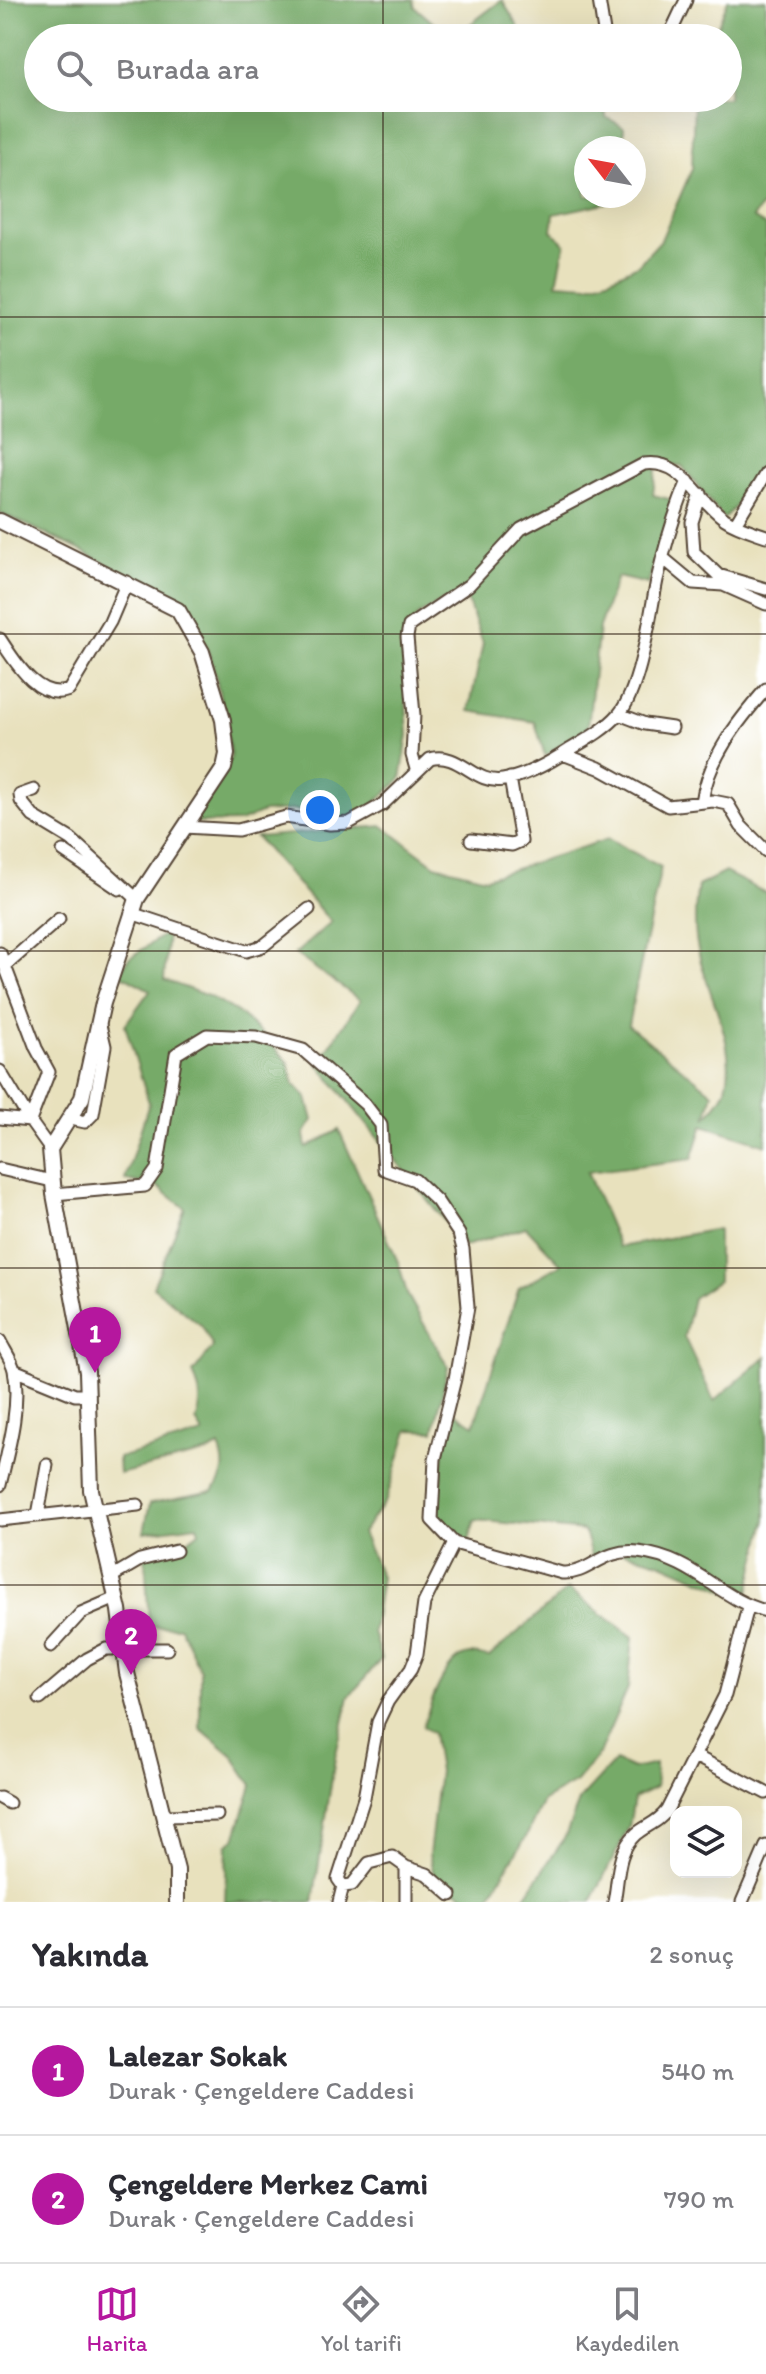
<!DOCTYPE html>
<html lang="tr">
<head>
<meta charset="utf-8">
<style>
	body { margin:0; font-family:Itim,sans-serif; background:#f7f7f7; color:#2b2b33 }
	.controls { position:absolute; right:24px; bottom:24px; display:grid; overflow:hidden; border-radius:16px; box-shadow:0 8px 32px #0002 }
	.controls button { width:72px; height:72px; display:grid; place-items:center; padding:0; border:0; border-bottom:2px solid #e1e1e2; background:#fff; color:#2b2b33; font:40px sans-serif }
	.compass { position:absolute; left:574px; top:136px; width:72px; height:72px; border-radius:50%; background:#fff; box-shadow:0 8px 32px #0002; rotate:301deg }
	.you { position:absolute; left:320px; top:810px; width:28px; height:28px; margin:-20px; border:6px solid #fff; border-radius:50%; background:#1a73e8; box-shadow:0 0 0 12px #1a73e833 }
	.badge { display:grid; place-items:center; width:52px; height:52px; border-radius:50%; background:#b5179e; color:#fff; font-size:26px; font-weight:700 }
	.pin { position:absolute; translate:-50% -66px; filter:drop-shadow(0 2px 4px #0008) }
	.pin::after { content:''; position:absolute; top:42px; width:28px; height:24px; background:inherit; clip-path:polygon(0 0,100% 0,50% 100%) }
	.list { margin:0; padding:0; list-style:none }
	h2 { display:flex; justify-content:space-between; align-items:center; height:104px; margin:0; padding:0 32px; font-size:34px }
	h2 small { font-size:26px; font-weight:400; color:#7c7c81 }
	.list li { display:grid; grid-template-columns:52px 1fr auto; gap:24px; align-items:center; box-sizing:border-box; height:128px; padding:0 32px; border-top:2px solid #e1e1e2 }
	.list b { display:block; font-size:30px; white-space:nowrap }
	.list p { margin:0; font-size:26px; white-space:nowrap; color:#7c7c81 }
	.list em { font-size:26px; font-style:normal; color:#7c7c81 }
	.icon { flex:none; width:44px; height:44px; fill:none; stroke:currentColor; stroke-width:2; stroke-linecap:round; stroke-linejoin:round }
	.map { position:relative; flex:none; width:766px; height:1902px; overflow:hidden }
	.search { position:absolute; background:#fff; box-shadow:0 8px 32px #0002; left:24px; right:24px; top:24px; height:88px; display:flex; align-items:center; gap:20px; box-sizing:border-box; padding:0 28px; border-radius:44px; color:#7c7c81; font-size:30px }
	.sheet { height:360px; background:#fff }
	nav { display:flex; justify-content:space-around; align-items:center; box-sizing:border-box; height:112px; border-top:2px solid #e1e1e2; background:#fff; font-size:22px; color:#7c7c81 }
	nav a { display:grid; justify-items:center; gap:4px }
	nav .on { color:#b5179e }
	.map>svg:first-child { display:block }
	.forest { fill:#76aa67; stroke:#586a42; stroke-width:2 }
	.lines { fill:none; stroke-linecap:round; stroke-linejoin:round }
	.minor-casing { stroke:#554536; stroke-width:15 }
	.major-casing { stroke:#554536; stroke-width:18 }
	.minor { stroke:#fff; stroke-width:11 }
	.major { stroke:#fff; stroke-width:14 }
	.grid { fill:none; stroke:#3b2a1e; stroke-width:2; stroke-opacity:0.55 }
</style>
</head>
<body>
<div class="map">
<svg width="766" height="1902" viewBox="0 0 766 1902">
	<rect width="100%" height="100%" fill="#fff"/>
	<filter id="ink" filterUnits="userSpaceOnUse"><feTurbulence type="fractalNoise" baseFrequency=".0125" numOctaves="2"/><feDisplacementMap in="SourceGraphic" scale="16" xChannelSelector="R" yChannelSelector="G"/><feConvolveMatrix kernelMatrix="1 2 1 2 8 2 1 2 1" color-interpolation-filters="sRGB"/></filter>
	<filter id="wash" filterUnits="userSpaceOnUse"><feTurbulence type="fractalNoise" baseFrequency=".006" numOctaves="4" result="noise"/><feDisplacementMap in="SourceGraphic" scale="32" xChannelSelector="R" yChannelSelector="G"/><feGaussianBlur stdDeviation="1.8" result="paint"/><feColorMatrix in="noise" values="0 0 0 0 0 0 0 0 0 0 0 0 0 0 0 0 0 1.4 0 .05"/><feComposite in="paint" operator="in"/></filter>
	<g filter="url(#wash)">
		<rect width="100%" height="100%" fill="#e8e1bd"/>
		<path class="forest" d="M0,0h413l2,7 36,31h-413v60h567l1,19 18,10 -1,21h-37v48h34v4l-66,14 -2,17 13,13 -8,39 32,2 19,-6 30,-14 23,-25 31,-71 2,-71h34v-60h-15l15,-38h38v200l-13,18 13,8v223l-20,46 -22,24 -42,-53 -25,-4 -4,33 20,5 -25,84 -31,-7 -18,50 -11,100 -43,29 -10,-34 -66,-11 14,-68 -17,-46 -21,3 -28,16 -14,36 5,83 -7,44 -42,39 -24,4 -39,-12 -33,2 -23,10 -45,1 36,-66c-9,-44 -13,-98 -38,-136 -18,-29 -156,-92 -193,-108z
			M502,0l23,38h-73z
			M383,826l52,39 51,13 122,-39 53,28 -33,158 85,68 -7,25c6,-9 18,-20 20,-30 12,-44 -18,-92 -27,-134 -6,-23 -5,-44 -1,-68l27,-14 41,21v252l-63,-20 -11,34 -105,13 32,75 99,-18v52l-25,17 -9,39 30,64 52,-44v163l-19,80 -85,-37 -44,-13 -26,9 -8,-28 -109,-11 -7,24 -30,-24 9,-113 27,18 45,-137 42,-24 -35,-37 -61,19 -147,-182 42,-64 -65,-46 36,-32 -75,-85z
			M168,932l-4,48 44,16 29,16 23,20 28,30 6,22 13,14 6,22 -9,14 2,14 33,-18 60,134 8,30 41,73 -14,64 -26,-1 -22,70 -24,33 19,44 -8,55 8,27 -32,38 -14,61 -22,144h-88l2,-57 8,-6 17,-54 -20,-30 -32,-27v-58l-20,-43 -31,-1 -4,-70 37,-11 17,-13 -2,-7 -53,7 6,-29 63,-12c12,-15 13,-27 6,-44l-10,5 -90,22 -1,-16 85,-24 -7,-13c7,-17 4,-31 -3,-48l20,-26 -11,-21 -49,-39 32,-79 -28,-22 -32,-6 24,-77 -24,-78 25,-35 -30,-16 8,-15z
			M568,1589l65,48 -5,51 -29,66 -23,28 -33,19 -17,36 -40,65h-21l1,-6 -31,-17 -6,-24 10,-84 -6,-38 -10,-6c6,-20 22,-71 47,-73 6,0 13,2 19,3z
			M615,1761l18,8 22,-5 1,23 -22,11 -5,29 -38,75h-70l43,-63 16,-40z"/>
	</g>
	<g filter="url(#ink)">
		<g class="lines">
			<defs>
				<path id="minor" d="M599,0l6,38
					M668,38l18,-38
					M701,494l-9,28 2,30 24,23 48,14
					M735,524l31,-51
					M663,558l30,25 30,2 43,19
					M0,639c14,21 38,63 69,51l41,-68 17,-40
					M619,714l26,10 27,4
					M563,754l36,14 69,38 45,-5 15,3 13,22 25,25
					M416,769l-4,-14 2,-40 -7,-78 2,-11 60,-41 52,-56 123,-65c40,-5 52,35 81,55 12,8 27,12 41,17
					M34,790l-14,5 1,6 12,15 38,23 66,60
					M702,802c6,-43 36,-81 64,-113
					M184,827l54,3 48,-13 44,7 19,-1 33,-18 48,-46c30,-8 44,26 73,21 23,-4 46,-17 66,-30 17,-10 37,-21 50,-36 22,-26 31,-100 38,-134 8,-34 17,-67 31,-99
					M471,840l41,5 9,-4 -11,-63
					M63,851l56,38
					M131,913l115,38 17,-5 46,-37
					M0,953l36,95 13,24 -19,49 20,28
					M5,966l54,-47
					M0,1071l30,50
					M0,1118l30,3
					M71,1119l14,3 8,-8 12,-68 -5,-21
					M0,1169l52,12
					M54,1194l91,-8 12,-17 19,-115 31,-19 49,2 47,13 62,54 16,21 3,44 31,11 22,21 22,33 4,15 5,58 -13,72 -20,80 -3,61 22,23 108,30c28,2 39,-25 76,-21 58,7 80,47 128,59
					M0,1341c4,9 12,19 14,29 7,36 -6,81 -14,115
					M14,1370l61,25h14
					M38,1515l9,-50
					M0,1520l138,-15
					M111,1577l29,-17 36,-9
					M51,1646l30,-33 35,-15
					M40,1699l47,-40 19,-10h61
					M695,1756l71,37
					M0,1798l9,5
					M163,1816l54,-1
					M406,1867l21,7 24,21
					M339,1902l4,-16
					M406,1902v-35l-14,-10 -23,6 -17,22 -9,1 -5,-7 26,-81 14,-76 10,-21 23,-32 6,-15 7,-51 30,-60
					M614,1902c5,-24 2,-50 22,-68 11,-9 23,-12 31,-24l58,-115 23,-88
					M742,1902l24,-56"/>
				<path id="major" d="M0,521l178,89 24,42 21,68 4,34 -3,14 -87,131 -34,104 -21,95 -32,51 4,45 33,178 4,118 28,120 8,63 50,197v32"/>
			</defs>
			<use href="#minor" class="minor-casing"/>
			<use href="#major" class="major-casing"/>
			<use href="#minor" class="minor"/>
			<use href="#major" class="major"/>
		</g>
	</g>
	<path class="grid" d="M383,0v38M383,98v1804M0,317h766M0,634h766M0,951h766M0,1268h766M0,1585h766"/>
</svg>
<div class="controls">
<button><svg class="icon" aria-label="layers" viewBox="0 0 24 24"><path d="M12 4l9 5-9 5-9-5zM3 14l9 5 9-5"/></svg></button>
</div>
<svg class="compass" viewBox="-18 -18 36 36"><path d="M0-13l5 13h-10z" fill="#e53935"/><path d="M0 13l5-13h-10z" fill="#7c7c81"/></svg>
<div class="you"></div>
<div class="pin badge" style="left:95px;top:1373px">1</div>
<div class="pin badge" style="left:131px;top:1675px">2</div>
<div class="search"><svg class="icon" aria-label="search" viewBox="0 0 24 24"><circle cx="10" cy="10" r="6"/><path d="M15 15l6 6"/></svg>Burada ara</div>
</div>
<section class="sheet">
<h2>Yakında<small>2 sonuç</small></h2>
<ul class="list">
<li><span class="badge">1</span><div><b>Lalezar Sokak</b><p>Durak · Çengeldere Caddesi</p></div><em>540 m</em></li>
<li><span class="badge">2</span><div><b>Çengeldere Merkez Cami</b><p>Durak · Çengeldere Caddesi</p></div><em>790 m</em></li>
</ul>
</section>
<nav>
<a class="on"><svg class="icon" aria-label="map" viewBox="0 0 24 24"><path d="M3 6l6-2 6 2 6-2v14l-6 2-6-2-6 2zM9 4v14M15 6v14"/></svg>Harita</a>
<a><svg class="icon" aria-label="directions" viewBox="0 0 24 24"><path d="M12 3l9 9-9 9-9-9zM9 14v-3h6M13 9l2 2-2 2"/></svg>Yol tarifi</a>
<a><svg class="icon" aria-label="saved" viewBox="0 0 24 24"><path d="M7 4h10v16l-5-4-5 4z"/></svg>Kaydedilen</a>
</nav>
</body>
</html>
